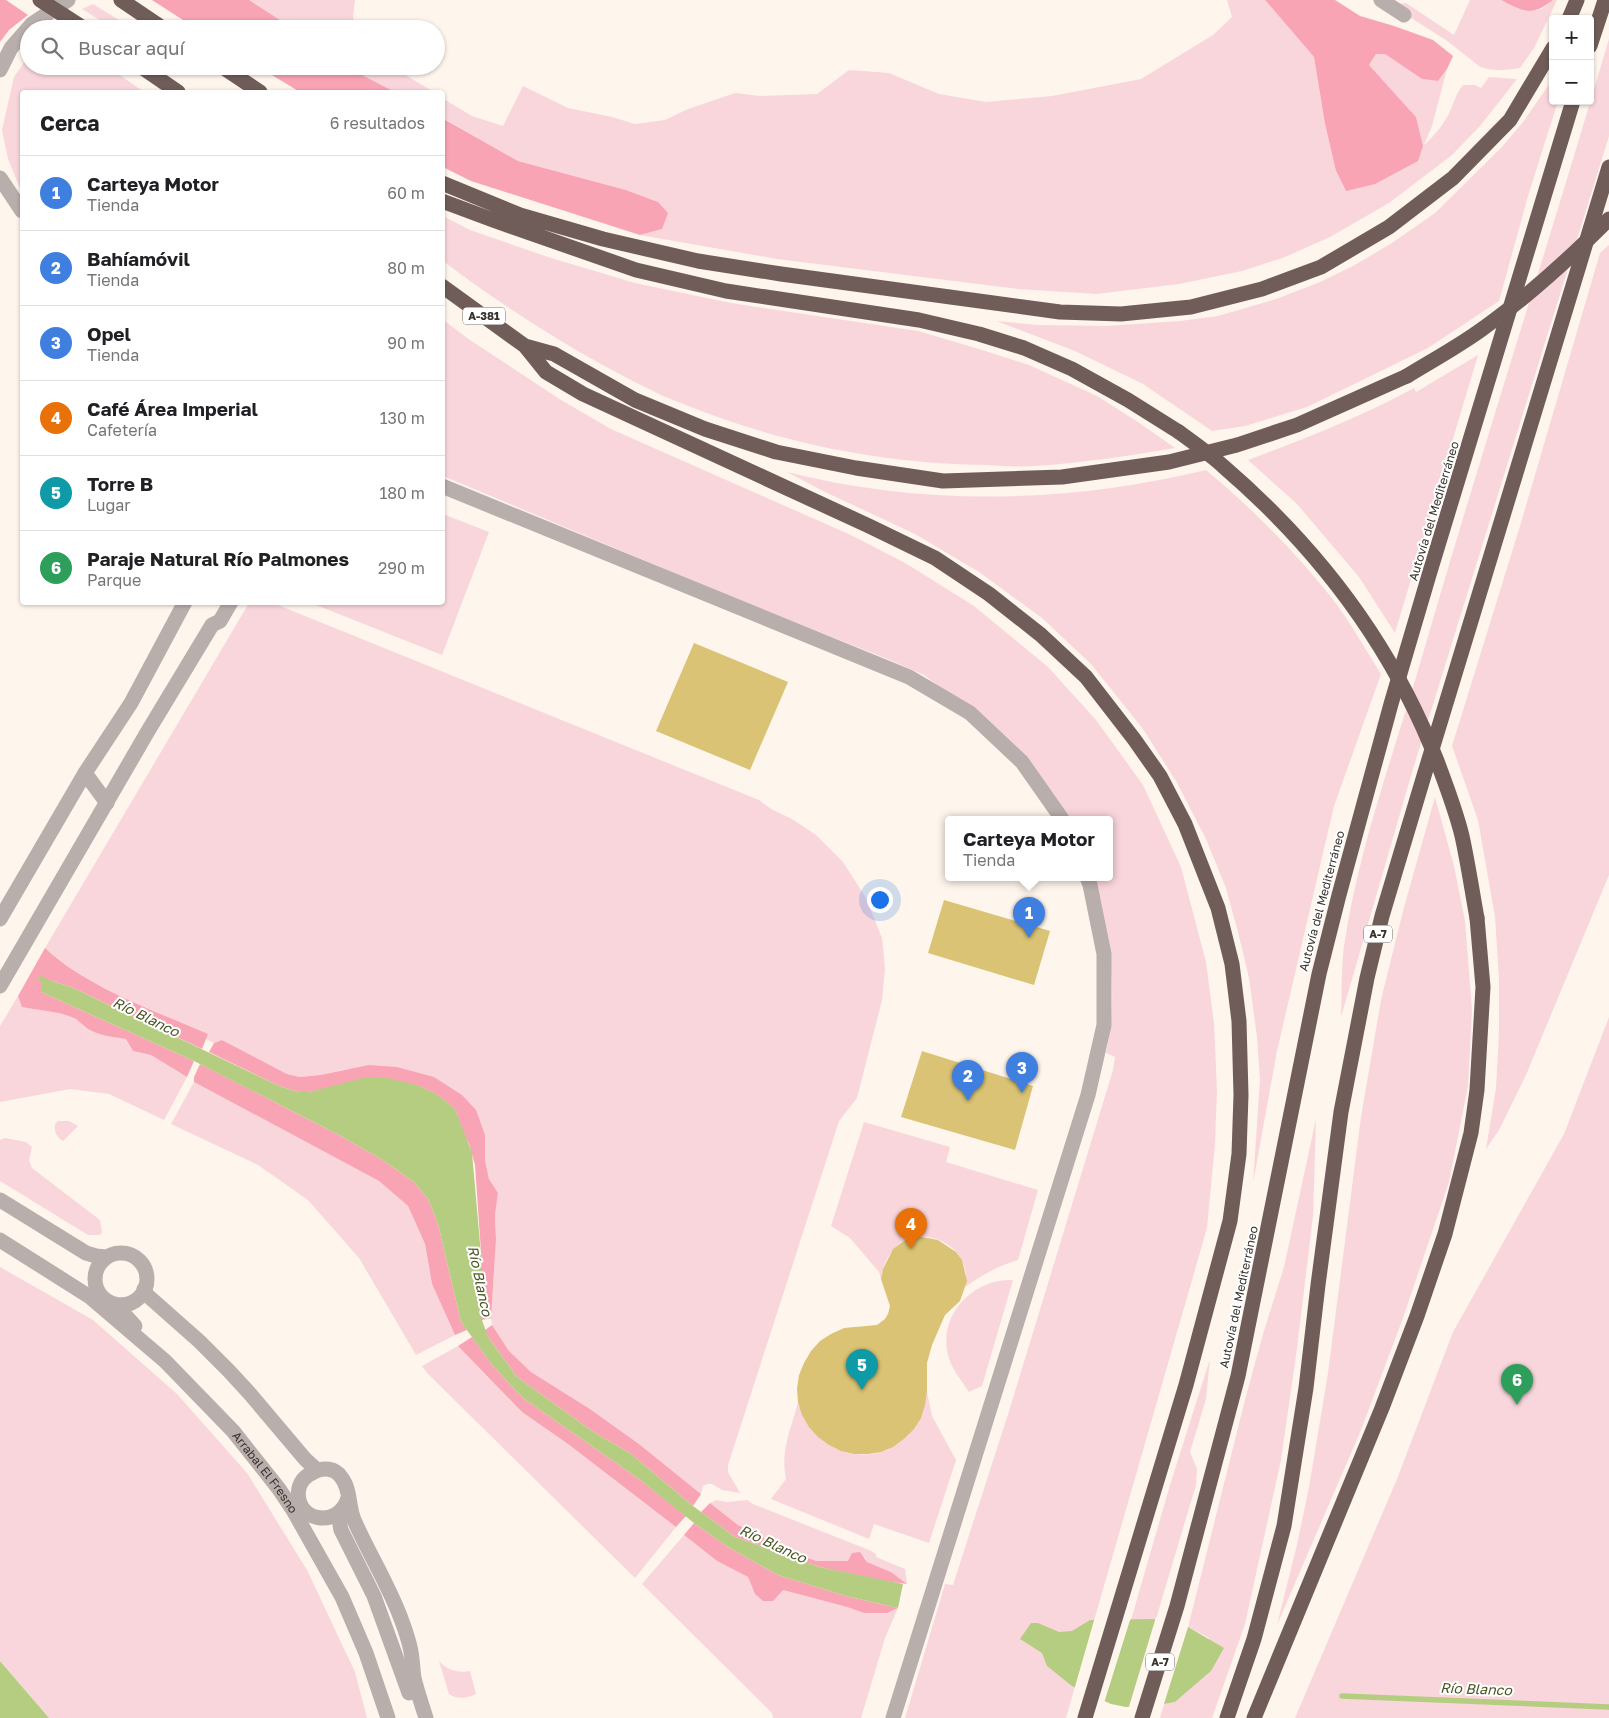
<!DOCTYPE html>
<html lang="es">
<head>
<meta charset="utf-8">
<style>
	body { margin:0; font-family:"Golos Text",sans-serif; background:#f2f2f2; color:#202124 }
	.controls { position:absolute; right:15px; top:15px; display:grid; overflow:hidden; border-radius:5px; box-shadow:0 1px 4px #0004 }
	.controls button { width:45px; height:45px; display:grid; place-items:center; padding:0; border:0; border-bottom:1px solid #e0e0e0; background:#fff; color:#202124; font:25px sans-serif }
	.you { position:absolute; left:879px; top:899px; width:18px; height:18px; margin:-12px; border:4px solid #fff; border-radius:50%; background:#1a73e8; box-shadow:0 0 0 8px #1a73e833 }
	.badge { display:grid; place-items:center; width:32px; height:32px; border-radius:50%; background:#19646f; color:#fff; font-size:16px; font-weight:700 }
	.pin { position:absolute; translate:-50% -41px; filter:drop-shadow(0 1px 2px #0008) }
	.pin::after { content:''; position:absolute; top:26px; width:18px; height:15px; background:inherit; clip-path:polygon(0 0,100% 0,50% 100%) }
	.popup { position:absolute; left:945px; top:816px; width:168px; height:65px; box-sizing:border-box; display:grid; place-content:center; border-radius:5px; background:#fff; filter:drop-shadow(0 1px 4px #0005); font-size:16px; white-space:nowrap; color:#757577 }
	.popup b { font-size:19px; color:#202124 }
	.popup::after { content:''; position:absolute; left:50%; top:100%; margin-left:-10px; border:10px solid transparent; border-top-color:#fff }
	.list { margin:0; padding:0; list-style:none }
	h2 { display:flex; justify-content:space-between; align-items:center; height:65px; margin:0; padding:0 20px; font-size:21px }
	h2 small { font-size:16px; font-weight:400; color:#757577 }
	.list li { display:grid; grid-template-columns:32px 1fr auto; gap:15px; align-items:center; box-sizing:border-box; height:75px; padding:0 20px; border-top:1px solid #e0e0e0 }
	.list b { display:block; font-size:19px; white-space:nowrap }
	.list p { margin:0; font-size:16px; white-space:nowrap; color:#757577 }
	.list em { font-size:16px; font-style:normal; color:#757577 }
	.icon { flex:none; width:28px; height:28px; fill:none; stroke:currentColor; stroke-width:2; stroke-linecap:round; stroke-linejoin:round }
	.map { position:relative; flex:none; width:1609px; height:1718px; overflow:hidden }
	.search { position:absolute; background:#fff; box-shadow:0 1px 4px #0004; left:20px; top:20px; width:425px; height:55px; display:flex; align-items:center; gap:12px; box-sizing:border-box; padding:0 18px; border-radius:28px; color:#757577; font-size:19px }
	.panel { position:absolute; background:#fff; box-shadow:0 1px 4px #0004; left:20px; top:90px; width:425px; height:515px; border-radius:5px }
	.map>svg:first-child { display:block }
	.green { fill:#f9d6dc }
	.forest { fill:#f9a4b5 }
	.water { fill:#b5cd81 }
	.pier { fill:#fef5ec }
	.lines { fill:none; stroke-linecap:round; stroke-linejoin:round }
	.stream { stroke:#b5cd81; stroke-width:5.5 }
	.building { fill:#dac374 }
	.minor { stroke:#b8aeac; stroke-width:15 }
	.highway { stroke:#705d59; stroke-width:15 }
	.highway-bridge { stroke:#705d59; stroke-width:15 }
	.labels { text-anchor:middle; stroke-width:4; stroke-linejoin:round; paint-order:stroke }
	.shield { fill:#fff; stroke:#736f6b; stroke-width:1 }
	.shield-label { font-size:11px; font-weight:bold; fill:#37312c }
	.street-label { font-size:12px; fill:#37312c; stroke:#fff }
	.water-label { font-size:14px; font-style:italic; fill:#475520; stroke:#fff }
</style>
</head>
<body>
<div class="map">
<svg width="1609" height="1718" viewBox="0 0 1609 1718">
	<rect width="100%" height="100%" fill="#fef5ec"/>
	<path class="green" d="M249,0h106l-2,16 3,13h-62z
		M1227,0h38l49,57 11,67 11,47 10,20 77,-45 -7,-29 -47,-52 7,-11h9l37,25 16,2 9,-12 -15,57 -8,19c11,-10 21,-22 27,-36 4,-10 5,-15 12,-24h12l6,3 8,-11 28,2 -37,47 -28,29 -63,48 -59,34 -45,20 -43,14 -63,13 -83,10 -78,-5 -241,-30 -137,-24 22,-6 -4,-27 -32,-12 -108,-29 -75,-43 -1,-20 30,18 31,10 20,-40 45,22 44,9 23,7 30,-4 23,-11 47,-16 25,3 57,-2 32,-24 40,3 50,21 47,8 66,-6 89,-17 72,-44 19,-18z
		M1470,0h31l22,11 19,-2 11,-9h4l-23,48 -14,20c-14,2 -28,4 -41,-2l-33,-26 -46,-29 -3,-7 9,-1 48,32z
		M93,4l26,16 -10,6 -27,-17z
		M1609,39v97l-196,633 -72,248c1,-23 0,-48 3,-71 15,-101 52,-198 80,-296 59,-204 125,-407 185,-611z
		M29,55v11h78l37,26h-122v101l-14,-34 -6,-29 12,-53z
		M348,66h42l44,26h-39l-37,-19z
		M1553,79v22h5l-30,95 -29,105 -71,47 -121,59 -62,19 -33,5 -69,-47 -68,-33 -79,-30 42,4 68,1 74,-5 38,-5 58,-17 44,-17 33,-16 39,-23 43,-30 67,-66 21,-25z
		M443,216l27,14 81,28 84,25 96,20 187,28 61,18 50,16 68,31 41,26 37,26c-47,8 -93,15 -140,18 -16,1 -32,0 -47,-1 -100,-1 -199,-20 -292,-56 -14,-6 -30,-11 -43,-18 -74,-36 -145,-81 -210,-130z
		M1609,245v630l-83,200 -27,55 -13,19 10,-61 3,-57v-53l-4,-61 -17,-97 -26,-74 68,-220 80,-273z
		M442,319l28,21 91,60 50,29 242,107 54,28 67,42 74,61 48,53 47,65 38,82 25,95 8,61 3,68 -2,52 -8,85 -141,490h-161l40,-134 8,1 57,-177 103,-338 2,-13 -9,-4c13,-62 4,-116 -13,-176h16v-58h-41l-9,-17 -32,-42 -33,-32 -70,-53 -39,-17 -144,-57 -298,-125z
		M1478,355l-83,278 -36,-56 -62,-73 -49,-44c56,-21 113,-43 166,-72l2,4z
		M1206,470c46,38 88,81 125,127 19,24 34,52 50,77l-47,132 -57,245 -24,132 7,-103 -3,-43 -8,-59 -10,-42 -13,-48 -20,-49 -30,-58 -33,-52 -52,-65 -49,-46 -63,-46 -64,-38 -92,-43 -36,-19c138,35 282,31 419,-2z
		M443,514l46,18 -47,123 -131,-52 131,-1z
		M249,603h24l486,197 12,9 21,10 24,16 27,27 23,36 16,40 3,30 -3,32 -25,98 -18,23 -111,344v7l12,21 -18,-3 -10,-6h-5l-4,2 -2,8 -62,-50 -49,-35 -59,-37 -22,-21 -17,-26 -1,-7 5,-78 -1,-25 3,-22 -9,-14 -4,-19v-25l-138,-66 -27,6 -20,2 -13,-3 -65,-34 -8,3 -8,-4 2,-5c-53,-24 -121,-47 -163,-86z
		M1435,797l19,69 11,55 7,89 -4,76 -19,96 -46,136 -42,112 -84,195 20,-80 12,-58 19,-114 33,-256 20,-117 22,-89z
		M18,996l5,11c17,4 37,4 53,12 5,3 8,7 13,10 11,7 24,8 37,10l7,12 18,4 36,22 -23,43 -55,-26 -39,-5 -70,13v-76z
		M1609,1017v701h-314l102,-239 56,-147 111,-198z
		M194,1082l185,99 29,25 17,38 7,40 23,51 -39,20 -57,-97 -51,-58 -50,-35 -87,-41z
		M1316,1119l-3,97 -16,132 -16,112 -36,164 -33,94h-52l4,-14 11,-2 36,-31 -2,-33 -21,-11 57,-227 18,-66 21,-67z
		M58,1121h11l9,5 -15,15c-7,-5 -9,-9 -8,-17z
		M864,1122l86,25 -4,15 92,28 -20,70c-20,6 -36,15 -53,27 11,-52 -74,-77 -84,-8l-2,-7 -29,-34 -19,-12z
		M5,1138l21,4 6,5 -3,13 3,8 68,52 2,12 -2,3h-12l-88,-54v-41z
		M0,1267l93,53 84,74 70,79 60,97 48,102 12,46h-318l-49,-57z
		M1013,1280l-31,106 -13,6c-8,-12 -18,-24 -21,-37 -10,-40 25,-77 65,-75z
		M458,1346l64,66 46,32 108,83 -41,51 -208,-205 -5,-7z
		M1210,1359l-4,40 -16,53 7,17 -1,16 -35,117 -5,18h-25l39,-135z
		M927,1392l5,24 24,44 -27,83 -55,-19 -5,15 -98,-40 15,-20c-6,-29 5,-49 12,-77 24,75 119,68 129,-10z
		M716,1500l11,2 20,-2 6,4 116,46 7,4v3l29,12 2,15 -16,-12 -24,-10 -2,-5 -17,4h-32l-78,-36 -28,-22z
		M684,1535l33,26 31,16 7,17 28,-4 64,17 17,6h23l11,-5 -13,30 -24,80h-88l-1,-5 -130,-129z
		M439,1661c9,10 19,12 31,10l6,23c-9,4 -18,6 -27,0z"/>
	<path class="forest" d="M0,0h6l22,15 -19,15 -9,12z
		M152,0h97l45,29h-97z
		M1265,0h70l25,16 34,10 39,14 20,16 -6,13 -9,12 -16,-2 -37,-25h-9l-7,11 47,52 7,29 -5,15 -43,23 -29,7 -10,-20 -11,-47 -11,-67z
		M1501,0h52c-22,17 -29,12 -52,0z
		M257,66h91l10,7 37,19h-95z
		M442,118l76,43 108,29 32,12 10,11 -6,16 -22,6 -169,-54 -28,-14z
		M45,948c43,40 109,62 163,86l-6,15 -131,-62 -19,-6 -11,11 153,69 -7,16 -36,-22 -18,-4 -7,-12c-13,-2 -26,-3 -38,-10 -4,-3 -8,-7 -12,-10 -16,-8 -36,-8 -54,-12l-4,-11z
		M222,1040l65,34 13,3 20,-2 49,-10 28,2 37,10 28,18 14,15 9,25v25l4,19 9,14 -3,22 1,25 -5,78 -9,2v-54l-7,-101 -6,-21 -4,-7 -10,-28 -17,-14 -21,-10 -72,-1 -36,8h-11l-19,-6 -70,-34 5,-9z
		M200,1064l139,71 42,24 33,23 14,17 10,25 23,98 6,8 -12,5 -23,-51 -7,-40 -17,-38 -29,-25 -185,-99v-5z
		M492,1325l17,26 22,21 59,37 49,35 62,50 -8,12 -62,-52 -39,-23 -75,-54 -29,-40 -3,-7z
		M472,1337l21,29 30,32 116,81 47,37 -10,11 -108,-83 -46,-32 -64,-66z
		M710,1503l28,22 51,25 27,11h32l4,-8 8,-1 7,10 24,10 16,12 -23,-3 -65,-14 -84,-30 -34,-25z
		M694,1523l34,24 50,28 68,21 52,12 -11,5h-23l-17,-6 -64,-17 -10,11h-10l-8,-7 -7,-17 -31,-16 -33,-26z"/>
	<path class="water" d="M46,981h6l19,6 208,99 19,6h11l58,-15 20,1 30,7 21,10 17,14 17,44 10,113v54l6,17 29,40 75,54 39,23 62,52 42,31 84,30 84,17 -5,24 -52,-12 -68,-21 -50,-28 -34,-24 -55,-44 -116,-81 -30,-32 -32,-44 -23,-98 -10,-25 -14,-17 -33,-23 -42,-24 -145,-74 -153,-69v-7z
		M1153,1619l35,8 36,21 -13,23 -36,31 -11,2 -38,3 -15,-3 -39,-18 -25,-20 -5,-13 -22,-14 11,-16h7l21,9 13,-1 18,-11z
		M0,1661l49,57h-49z"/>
	<path class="pier" d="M1095,1617h36l-27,86 -30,-13z
		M1156,1617l33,7 -26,83 -35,3z"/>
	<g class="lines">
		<path class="stream" d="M41,979l12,6
			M1342,1696l267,11"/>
	</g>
	<path class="building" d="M694,643l94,39 -38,88 -94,-39z
		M944,900l106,31 -16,54 -106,-32z
		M922,1051l111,35 -18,64 -114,-33z
		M917,1236l21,4 18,12 6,8 5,21 -7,20 -15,14 -13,30 -5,18v29l-2,13 -4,13 -7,11 -10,10 -11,8 -12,5 -13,2h-14l-13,-3 -12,-6 -11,-8 -9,-10 -7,-12 -4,-13 -1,-13 2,-14 5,-12 7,-12 9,-10 11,-7 13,-6 33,-3 8,-6 3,-5 2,-8 -9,-27 2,-10 10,-20 14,-10z"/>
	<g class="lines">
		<g class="minor">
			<path d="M1381,0l23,15"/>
			<path d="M0,70l11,-22 21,-24 36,-24"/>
			<path d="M0,178l22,33"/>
			<path d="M442,486l467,191 61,36 52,49 40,57"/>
			<path d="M85,773l22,30"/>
			<path d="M0,919l85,-146 46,-70 54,-101"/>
			<path d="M0,986l148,-255 64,-106 8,-4 11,-19"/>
			<path d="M0,1200l86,53 10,3 10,1"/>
			<path id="s1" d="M0,1240l90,57 75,64 68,70 46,58 14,21 49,87 24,56 22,65"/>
			<circle cx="121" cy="1279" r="26"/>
			<path d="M144,1289l3,6 52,46 30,30 22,24 54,64 12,11"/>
			<path d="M122,1305l3,10 10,11"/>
			<path d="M348,1498c-10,33 -56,22 -49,-10 2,-8 8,-13 15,-16 9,-5 21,-4 27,5 10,12 7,29 13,43 14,32 33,62 46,96 5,13 11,29 12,43 1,7 1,13 2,19 3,13 8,27 12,40"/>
			<path d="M338,1514l3,16 33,66 35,97"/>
			<path d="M893,1718l195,-623 16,-70v-71l-14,-69 -3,-8"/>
		</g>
		<path class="highway" d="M121,0l43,29
			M1569,19l8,-19
			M1590,46l15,-46
			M140,66l38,26
			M221,66l39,26
			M442,183l78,32 83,24 95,22 83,13 279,38 61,2 70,-7 71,-18 59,-22 68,-40 64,-49 57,-58 43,-72
			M442,201l51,19 143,50 90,21 193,29 60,14 45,14 48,21 56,31 51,32
			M442,286l83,60 21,26 37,22 286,132 66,32 54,36 52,41 45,42 48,62 26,37 25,48 33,84 14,56 7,57 2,74 -2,59 -9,67 -44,164 -101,333
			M525,346l29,8 81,46 70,29 71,23 80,16 87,13 119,-4 107,-15 68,-17 60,-20 110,-49
			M1142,1718l35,-112 61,-230 81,-402 20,-79 52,-191 38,-129 144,-474
			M1227,1718l27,-79 30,-113 22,-138 12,-103 23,-173 26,-134 15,-62 41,-137 186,-612
			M1254,1718l128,-310 35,-92 28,-82 26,-101 6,-43 6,-103 -6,-69"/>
		<path class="highway-bridge" d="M40,0l45,29
			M1407,376c26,-16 54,-31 78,-49 45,-32 85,-69 124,-108
			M1179,432c15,11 31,22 45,35 94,81 168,178 213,294 9,24 19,50 25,75 6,27 10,55 15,82"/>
	</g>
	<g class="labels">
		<g class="shield">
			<rect x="463" y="307.5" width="42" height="17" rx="4"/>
			<rect x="1364" y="925.5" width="28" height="17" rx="4"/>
			<rect x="1146" y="1653.5" width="28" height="17" rx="4"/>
		</g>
		<g class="shield-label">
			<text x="484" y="320">A-381</text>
			<text x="1378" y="938">A-7</text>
			<text x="1160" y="1666">A-7</text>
		</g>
		<g class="street-label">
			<text transform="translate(1434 511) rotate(-73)" y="4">Autovía del Mediterráneo</text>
			<text transform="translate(1322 901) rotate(-75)" y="4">Autovía del Mediterráneo</text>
			<text transform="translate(1239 1297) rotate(-78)" y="4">Autovía del Mediterráneo</text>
			<text dy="4" stroke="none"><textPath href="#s1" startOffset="355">Arrabal El Fresno</textPath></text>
		</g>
		<g class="water-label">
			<text transform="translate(146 1017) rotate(26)" y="5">Río Blanco</text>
			<text transform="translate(480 1281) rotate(78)" y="5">Río Blanco</text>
			<text transform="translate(773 1544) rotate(25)" y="5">Río Blanco</text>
			<text transform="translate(1476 1689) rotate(2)" y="5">Río Blanco</text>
		</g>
	</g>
</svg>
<div class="controls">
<button>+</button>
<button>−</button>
</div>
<div class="you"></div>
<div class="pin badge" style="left:1029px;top:938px;background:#3f7fe0">1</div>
<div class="popup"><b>Carteya Motor</b>Tienda</div>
<div class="pin badge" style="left:968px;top:1101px;background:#3f7fe0">2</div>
<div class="pin badge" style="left:1022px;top:1093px;background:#3f7fe0">3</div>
<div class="pin badge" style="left:911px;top:1249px;background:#e8710a">4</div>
<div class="pin badge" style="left:862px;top:1390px;background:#0f9aa8">5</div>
<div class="pin badge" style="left:1517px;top:1405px;background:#2e9e5b">6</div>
<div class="search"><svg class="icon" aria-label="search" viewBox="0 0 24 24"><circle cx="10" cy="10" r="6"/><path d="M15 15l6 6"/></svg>Buscar aquí</div>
<section class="panel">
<h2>Cerca<small>6 resultados</small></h2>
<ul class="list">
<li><span class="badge" style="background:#3f7fe0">1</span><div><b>Carteya Motor</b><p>Tienda</p></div><em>60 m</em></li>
<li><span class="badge" style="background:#3f7fe0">2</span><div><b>Bahíamóvil</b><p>Tienda</p></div><em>80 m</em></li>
<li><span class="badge" style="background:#3f7fe0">3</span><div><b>Opel</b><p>Tienda</p></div><em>90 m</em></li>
<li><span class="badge" style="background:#e8710a">4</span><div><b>Café Área Imperial</b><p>Cafetería</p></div><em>130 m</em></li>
<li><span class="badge" style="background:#0f9aa8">5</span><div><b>Torre B</b><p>Lugar</p></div><em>180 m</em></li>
<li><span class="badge" style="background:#2e9e5b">6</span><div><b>Paraje Natural Río Palmones</b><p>Parque</p></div><em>290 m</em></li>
</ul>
</section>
</div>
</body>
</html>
